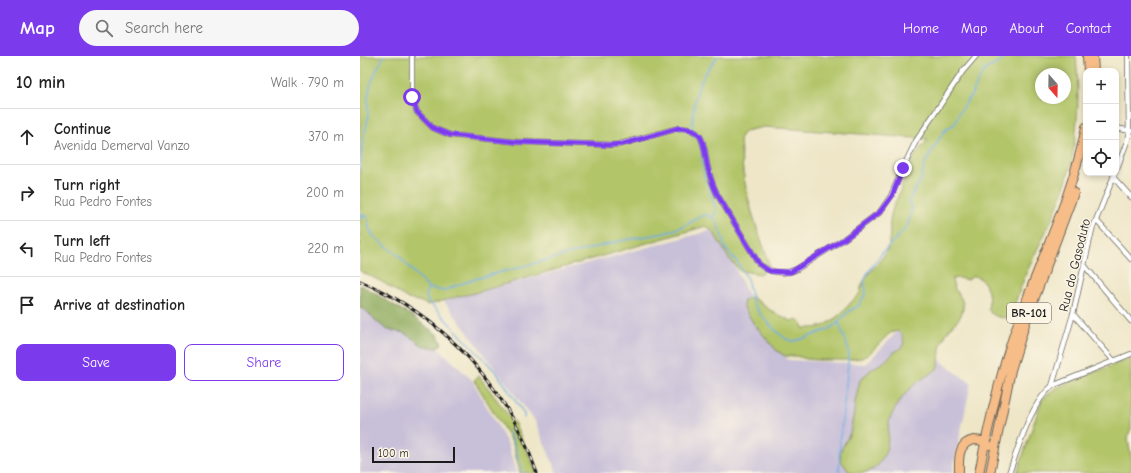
<!DOCTYPE html>
<html lang="en">
<head>
<meta charset="utf-8">
<style>
	body { margin:0; font-family:"Comic Neue",sans-serif; background:#f6f6f6; color:#222 }
	.controls { position:absolute; right:12px; top:12px; display:grid; overflow:hidden; border-radius:8px; box-shadow:0 2px 6px #0003 }
	.controls button { width:36px; height:36px; display:grid; place-items:center; padding:0; border:0; border-bottom:1px solid #e0e0e0; background:#fff; color:#222; font:20px sans-serif }
	.compass { position:absolute; left:675px; top:12px; width:36px; height:36px; border-radius:50%; background:#fff; box-shadow:0 2px 6px #0003; rotate:160deg }
	.scale { position:absolute; left:12px; bottom:10px; width:83px; box-sizing:border-box; padding-left:4px; border:2px solid #1c1c1c; border-top:0; font-size:11px; line-height:14px; white-space:nowrap; color:#1c1c1c; -webkit-text-stroke:3px #fcf5e5; paint-order:stroke }
	.stop { position:absolute; width:12px; height:12px; margin:-9px; border:3px solid #7c3aed; border-radius:50%; background:#fff }
	.stop.end { background:#7c3aed; border-color:#fff; box-shadow:0 1px 4px #0008 }
	.list { margin:0; padding:0; list-style:none }
	h2 { display:flex; justify-content:space-between; align-items:center; height:52px; margin:0; padding:0 16px; font-size:17px }
	h2 small { font-size:13px; font-weight:400; color:#767676 }
	.list li { display:grid; grid-template-columns:26px 1fr auto; gap:12px; align-items:center; box-sizing:border-box; height:56px; padding:0 16px; border-top:1px solid #e0e0e0 }
	.list b { display:block; font-size:15px; white-space:nowrap }
	.list p { margin:0; font-size:13px; white-space:nowrap; color:#767676 }
	.list em { font-size:13px; font-style:normal; color:#767676 }
	.actions { display:flex; gap:8px; padding:12px 16px }
	.actions a { flex:1; padding:9px 0; border:1px solid #7c3aed; border-radius:8px; text-align:center; font-size:14px; color:#7c3aed }
	.actions .main { background:#7c3aed; color:#fff }
	.icon { flex:none; width:22px; height:22px; fill:none; stroke:currentColor; stroke-width:2; stroke-linecap:round; stroke-linejoin:round }
	.map { position:relative; flex:none; width:771px; height:417px; overflow:hidden }
	header { display:flex; align-items:center; gap:24px; box-sizing:border-box; height:56px; padding:0 20px; background:#7c3aed; color:#fff }
	header strong { font-size:19px }
	nav { display:flex; gap:22px; margin-inline-start:auto; font-size:14px }
	.search { width:280px; height:36px; background:#f6f6f6; display:flex; align-items:center; gap:10px; box-sizing:border-box; padding:0 14px; border-radius:22px; color:#767676; font-size:15px }
	main { display:flex }
	aside { flex:1; background:#fff }
	.map>svg:first-child { display:block }
	.industrial { fill:#c8bfd8 }
	.green { fill:#b2c569; stroke:#677042; fill-rule:evenodd }
	.forest { fill:#8daa5d; stroke:#54633c }
	.lines { fill:none; stroke-linecap:round; stroke-linejoin:round }
	.stream { stroke:#6eace1; stroke-width:1.5 }
	.street-casing { stroke:#666358; stroke-width:6 }
	.highway-casing { stroke:#666358; stroke-width:10 }
	.street { stroke:#fff; stroke-width:4.5 }
	.highway { stroke:#f7bd88; stroke-width:8 }
	.rail-casing { stroke:#1c1c1c; stroke-width:3 }
	.rail { stroke:#fcf5e5; stroke-width:1.5; stroke-dasharray:4.5; stroke-linecap:butt }
	.route { stroke:#7c3aed; stroke-width:5 }
	.labels { text-anchor:middle; stroke-width:3; stroke-linejoin:round; paint-order:stroke }
	.shield { fill:#fcf5e5; stroke:#5f5d58; stroke-width:1 }
	.shield-label { font-size:12px; font-weight:bold; fill:#1c1c1c }
	.street-label { font-size:13px; fill:#1c1c1c; stroke:#fcf5e5 }
</style>
</head>
<body>
<header>
<strong>Map</strong>
<div class="search"><svg class="icon" aria-label="search" viewBox="0 0 24 24"><circle cx="10" cy="10" r="6"/><path d="M15 15l6 6"/></svg>Search here</div>
<nav><a>Home</a><a>Map</a><a>About</a><a>Contact</a></nav>
</header>
<main>
<aside>
<h2>10 min<small>Walk · 790 m</small></h2>
<ul class="list">
<li><svg class="icon" aria-label="ahead" viewBox="0 0 24 24"><path d="M12 20V5M6 11l6-6 6 6"/></svg><div><b>Continue</b><p>Avenida Demerval Vanzo</p></div><em>370 m</em></li>
<li><svg class="icon" aria-label="right" viewBox="0 0 24 24"><path d="M7 20v-9h11M14 6l5 5-5 5"/></svg><div><b>Turn right</b><p>Rua Pedro Fontes</p></div><em>200 m</em></li>
<li><svg class="icon" aria-label="left" viewBox="0 0 24 24"><path d="M17 20v-9H6M10 6l-5 5 5 5"/></svg><div><b>Turn left</b><p>Rua Pedro Fontes</p></div><em>220 m</em></li>
<li><svg class="icon" aria-label="arrive" viewBox="0 0 24 24"><path d="M6 21V4h12l-3 4 3 4H6"/></svg><div><b>Arrive at destination</b></div></li>
</ul>
<div class="actions"><a class="main">Save</a><a>Share</a></div>
</aside>
<div class="map">
<svg width="771" height="417" viewBox="0 0 771 417">
	<rect width="100%" height="100%" fill="#fcf5e5"/>
	<filter id="ink" filterUnits="userSpaceOnUse"><feTurbulence type="fractalNoise" baseFrequency=".025" numOctaves="2"/><feDisplacementMap in="SourceGraphic" scale="8" xChannelSelector="R" yChannelSelector="G"/><feConvolveMatrix kernelMatrix="1 2 1 2 8 2 1 2 1" color-interpolation-filters="sRGB"/></filter>
	<filter id="wash" filterUnits="userSpaceOnUse"><feTurbulence type="fractalNoise" baseFrequency=".012" numOctaves="4" result="noise"/><feDisplacementMap in="SourceGraphic" scale="16" xChannelSelector="R" yChannelSelector="G"/><feGaussianBlur stdDeviation="0.9" result="paint"/><feColorMatrix in="noise" values="0 0 0 0 0 0 0 0 0 0 0 0 0 0 0 0 0 1.4 0 .05"/><feComposite in="paint" operator="in"/></filter>
	<g filter="url(#wash)">
		<rect width="100%" height="100%" fill="#eee6c7"/>
		<path class="industrial" d="M357,173l43,92 28,39 78,4 35,-36 50,41 20,14 -19,90h-395l-22,-52 -91,-120z
			M0,247l76,43 36,34 36,65 8,28h-156z"/>
		<path class="green" d="M0,0h716c4,43 2,85 -10,126 -8,27 -21,51 -33,76 -9,19 -16,39 -23,59 -9,2 -17,0 -22,-8 2,-13 0,-31 -15,-33l-5,4 -10,-2 -6,1c1,15 17,19 9,36 -2,5 -7,8 -10,12 -3,4 -7,10 -9,15 -4,8 -1,22 -5,27 -4,4 -10,6 -15,10 -14,9 -24,23 -31,37 -4,9 -2,20 -4,30 -1,6 -5,14 -9,19 -7,8 -18,8 -28,8l-9,-12 -1,-9 10,-19 4,-20 1,-11 5,-22 13,-12 11,-6 9,-9 8,-5 3,-5 -2,-8 -4,-4 -8,2 -20,20 -8,5 -14,2h-29l-12,-1 -11,-3h-11l-9,-6 -22,-26 -11,-18 1,-6 8,-3 18,13 21,11 6,-2 5,5 1,4c8,0 16,0 22,-3 14,-7 24,-21 35,-32 2,-18 18,-26 26,-41 6,-10 2,-26 5,-37 2,-9 7,-18 10,-26l1,-5 9,-23 17,-22 -164,-12 -19,4 -5,6c1,23 4,46 10,68 5,21 14,40 19,60l-7,9 -22,-3 -12,-14 -14,-24 -8,-7 -235,68 -11,2 -32,9 -9,-4 -11,-2 -24,-16 -24,-12zM681,18h24v24h-24z
			M771,302v71c-6,11 -1,16 0,27 0,5 0,11 0,17h-114l21,-62 4,-11 12,-11 13,-6z
			M119,320l36,48 22,49h-17l-7,-29 -39,-64z"/>
		<path class="forest" d="M0,229l3,1 47,29 28,20 4,9 -6,4 -13,-2 -8,-6 -11,-7 -16,-3 -10,-7 -13,-13 -5,-2z"/>
		<g class="lines">
			<path class="stream" d="M0,113l3,-28 5,-22v-21l2,-12 6,-15 8,-15
				M0,157l7,4 2,11 4,8 26,20 29,32 16,3 11,-5 20,-7 114,-30 36,-9 40,-7 17,-6 18,-10 5,-2 6,1 6,6 9,27 12,14 9,16 6,24 7,11 16,17 10,8 7,2 9,-2 27,-10 6,-4 14,-14 9,-5 8,-13 -1,-7 -1,-4 3,-8 14,-20 26,-27 4,-14v-7l-2,-4 1,-4 11,-18 4,-17 16,-27 4,-6 10,-6 4,-11 13,-19 11,-22 5,-4 11,-5 7,-7
				M0,162l6,-2
				M354,162l2,-10 -12,-32 -3,-28 -3,-8 -6,-8c1,-18 2,-39 11,-55 4,-8 10,-14 15,-21
				M68,232l-2,7 1,5 70,73 24,36 3,5v4
				M478,265l9,24 2,10 -9,87 -1,31
				M149,374l1,5 3,6 10,32"/>
		</g>
	</g>
	<g filter="url(#ink)">
		<g class="lines">
			<defs>
				<path id="street" d="M52,0v41l5,15 16,16 17,7 67,7 100,3 62,-17c27,1 24,16 28,36 2,11 6,21 10,30l42,70c10,9 26,11 38,5l47,-30 36,-27 11,-16 12,-28 13,-27 47,-70 13,-15
					M756,72l15,3
					M756,115l13,-35 -1,-80
					M753,121l18,20
					M736,164l35,39
					M724,209l47,56
					M713,258l41,47
					M692,330l21,-72 19,-84 23,-57
					M649,417c10,-26 21,-69 43,-87l79,-32"/>
				<path id="highway" d="M727,0l1,15
					M733,0l1,15
					M599,417c0,-13 -2,-30 15,-33 5,0 11,1 15,5
					M619,417c10,-51 22,-105 40,-153 23,-64 54,-126 67,-193
					M630,417l21,-103 15,-49 48,-128"/>
			</defs>
			<use href="#street" class="street-casing"/>
			<use href="#highway" class="highway-casing"/>
			<use href="#street" class="street"/>
			<use href="#highway" class="highway"/>
			<defs>
				<path id="rail" d="M0,225c84,35 148,107 177,192"/>
			</defs>
			<use href="#rail" class="rail-casing"/>
			<use href="#rail" class="rail"/>
		</g>
	</g>
	<g class="lines" filter="url(#ink)">
		<path class="route" d="M52,41l5,15 16,16 17,7 67,7 93,3 13,-1 56,-16c27,1 24,16 28,36 2,11 6,21 10,30l42,70 7,5 4,2 13,1h8l53,-33 36,-27 12,-16 11,-28"/>
	</g>
	<g class="labels">
		<rect class="shield" x="647" y="247" width="44" height="20" rx="3"/>
		<g class="shield-label">
			<text x="669" y="261">BR-101</text>
		</g>
		<g class="street-label">
			<text transform="translate(714 209) rotate(-76)" y="5">Rua do Gasoduto</text>
		</g>
	</g>
</svg>
<div class="controls">
<button>+</button>
<button>−</button>
<button><svg class="icon" aria-label="locate" viewBox="0 0 24 24"><circle cx="12" cy="12" r="6"/><path d="M12 2v4M12 18v4M2 12h4M18 12h4"/></svg></button>
</div>
<svg class="compass" viewBox="-18 -18 36 36"><path d="M0-13l5 13h-10z" fill="#e53935"/><path d="M0 13l5-13h-10z" fill="#767676"/></svg>
<div class="scale">100 m</div>
<div class="stop" style="left:52px;top:41px"></div>
<div class="stop end" style="left:543px;top:112px"></div>
</div>
</main>
</body>
</html>
